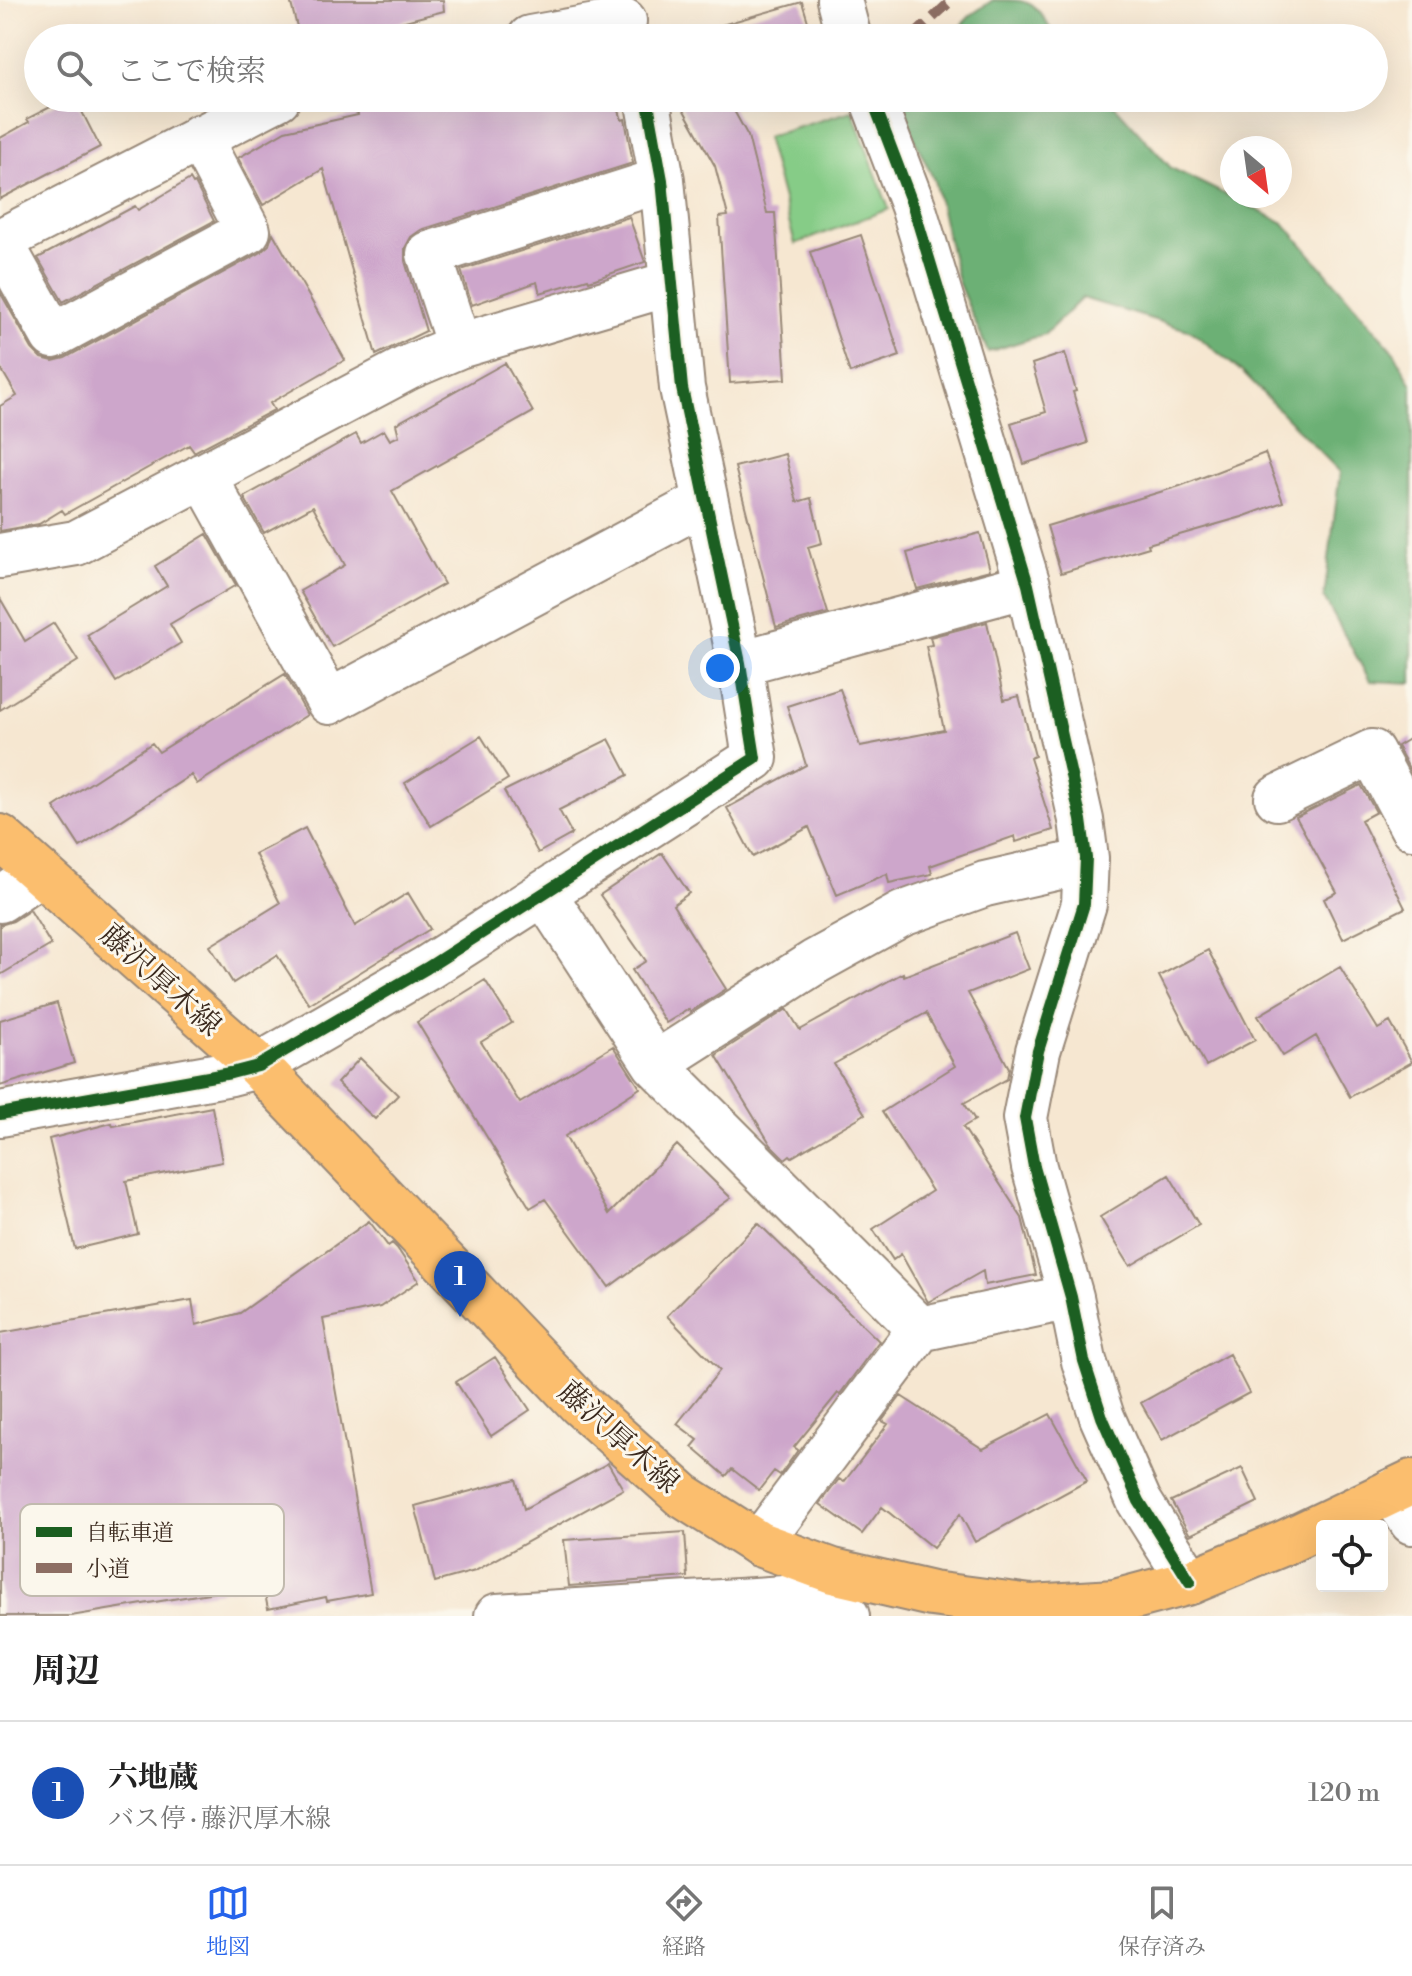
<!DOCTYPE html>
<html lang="ja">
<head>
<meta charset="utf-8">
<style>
	body { margin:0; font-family:"Libre Bodoni","Noto Serif JP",serif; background:#f6f6f6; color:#222 }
	.controls { position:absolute; right:24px; bottom:24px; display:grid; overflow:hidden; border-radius:8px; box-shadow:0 8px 32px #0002 }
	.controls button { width:72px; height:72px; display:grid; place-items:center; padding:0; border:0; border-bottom:2px solid #e0e0e0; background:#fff; color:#222; font:40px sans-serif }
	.compass { position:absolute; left:1220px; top:136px; width:72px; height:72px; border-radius:50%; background:#fff; box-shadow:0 8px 32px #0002; rotate:151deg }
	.you { position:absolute; left:720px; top:668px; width:28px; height:28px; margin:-20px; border:6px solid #fff; border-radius:50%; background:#1a73e8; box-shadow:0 0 0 12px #1a73e833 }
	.badge { display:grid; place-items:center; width:52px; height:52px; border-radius:50%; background:#2563eb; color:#fff; font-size:26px; font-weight:700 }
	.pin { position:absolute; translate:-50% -66px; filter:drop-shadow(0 2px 4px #0008) }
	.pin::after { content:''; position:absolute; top:42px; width:28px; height:24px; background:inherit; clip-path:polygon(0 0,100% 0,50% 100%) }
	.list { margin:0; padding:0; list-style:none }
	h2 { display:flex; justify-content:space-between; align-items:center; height:104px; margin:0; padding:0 32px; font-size:34px }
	h2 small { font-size:26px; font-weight:400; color:#767676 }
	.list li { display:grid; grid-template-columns:52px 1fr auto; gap:24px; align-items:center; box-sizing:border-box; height:144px; padding:0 32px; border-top:2px solid #e0e0e0 }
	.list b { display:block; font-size:30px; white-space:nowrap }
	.list p { margin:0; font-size:26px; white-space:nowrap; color:#767676 }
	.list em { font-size:26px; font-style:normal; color:#767676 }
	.icon { flex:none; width:44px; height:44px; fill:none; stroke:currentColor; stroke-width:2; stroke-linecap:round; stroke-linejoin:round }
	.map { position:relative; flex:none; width:1412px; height:1616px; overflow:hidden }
	.search { position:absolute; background:#fff; box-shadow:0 8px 32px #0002; left:24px; right:24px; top:24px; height:88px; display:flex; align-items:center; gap:20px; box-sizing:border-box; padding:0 28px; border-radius:44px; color:#767676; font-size:30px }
	.sheet { height:248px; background:#fff }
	nav { display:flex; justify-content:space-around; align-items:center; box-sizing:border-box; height:112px; border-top:2px solid #e0e0e0; background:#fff; font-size:22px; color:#767676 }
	nav a { display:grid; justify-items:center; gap:4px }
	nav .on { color:#2563eb }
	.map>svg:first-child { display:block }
	.green { fill:#86cc87; stroke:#607b52; stroke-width:2 }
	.forest { fill:#6cb074; stroke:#546d49; stroke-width:2 }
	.building { fill:#cda6cb }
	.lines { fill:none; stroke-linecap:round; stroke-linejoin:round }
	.minor-casing { stroke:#988878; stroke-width:48 }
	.major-casing { stroke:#988878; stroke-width:48 }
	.minor { stroke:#fff; stroke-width:44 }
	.major { stroke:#fbbe6e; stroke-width:44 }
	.quiet { stroke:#8d6e63; stroke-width:10; stroke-dasharray:20 10; stroke-linecap:butt }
	.cycleway-casing { stroke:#fbf7ec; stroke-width:17 }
	.cycleway { stroke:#1b5e20; stroke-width:12 }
	.labels { text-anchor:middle; stroke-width:6; stroke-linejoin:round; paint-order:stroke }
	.street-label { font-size:30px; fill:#3b2a1e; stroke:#fbf7ec }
	.key { fill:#fbf7ec; stroke:#c1baae; stroke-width:2 }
	.key-label { font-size:22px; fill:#3b2a1e }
</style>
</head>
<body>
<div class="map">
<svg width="1412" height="1616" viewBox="0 0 1412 1616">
	<rect width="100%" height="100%" fill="#fbf7ec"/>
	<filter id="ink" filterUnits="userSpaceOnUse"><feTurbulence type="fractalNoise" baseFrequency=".0125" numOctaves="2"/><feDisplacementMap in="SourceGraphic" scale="16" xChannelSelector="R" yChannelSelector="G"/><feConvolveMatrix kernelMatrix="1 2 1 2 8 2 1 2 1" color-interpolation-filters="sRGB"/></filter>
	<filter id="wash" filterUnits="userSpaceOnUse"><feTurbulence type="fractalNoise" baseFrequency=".006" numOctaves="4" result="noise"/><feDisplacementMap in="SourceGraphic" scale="32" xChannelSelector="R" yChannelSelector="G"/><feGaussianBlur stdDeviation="1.8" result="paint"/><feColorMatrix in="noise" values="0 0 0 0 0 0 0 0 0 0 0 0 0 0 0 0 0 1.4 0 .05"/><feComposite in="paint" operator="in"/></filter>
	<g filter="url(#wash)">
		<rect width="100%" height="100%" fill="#f6e7d1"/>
		<path class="green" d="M852,111l37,98 -94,35 -29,-107z"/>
		<path class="forest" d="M993,0c43,0 41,2 63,38h-107l22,-23z
			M904,98h204l63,70 113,55 111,130 17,32v298l-42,-2 -46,-83 16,-126 -98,-100 -51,-41 -109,-33 -37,36 -57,18 -30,-70 -24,-102 -35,-74z"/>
		<g id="blocks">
			<path class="building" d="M290,0h153l1,11 -90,23 -1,-7 -38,11h-15z
				M802,2l11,36h-104l-1,-9z
				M68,98h7l25,49 -100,52v-61l29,-16 -2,-3z
				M391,98h224l7,22 3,-1 8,44 -212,67 -10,7 -6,11v13l21,70 -50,24 -53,-186 -60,36 -25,-47 47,-27 73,-16 -2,-10z
				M677,98h50l21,38 19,77h8l11,166 -56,4 -11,-166 9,-1 -13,-50z
				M190,179l3,5 2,-1 19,38 -151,81 -25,-44 97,-52 3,4z
				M629,217l16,45 -56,19 -1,-2 -48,14 -3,-11 -65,23 -11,-35z
				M273,233l72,127 -75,43 4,7 -80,42 -5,-7 -124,69 -3,-4 -23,14 -39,7v-125l17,-10 -17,-29v-75l32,57 9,9 12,3 12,-3 195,-105 9,-8z
				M861,235l39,121 -50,17 -40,-121z
				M1065,353l11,38 -3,1 15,51 -64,21 -13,-41 35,-11 -14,-48z
				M505,363l28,49 -141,79 52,93 -112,63 -32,-56 45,-26 -32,-59 -49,27 -20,-36 112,-63 5,9 23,-13 6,10 9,-4 -3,-12z
				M1265,453l18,49 -41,15 -94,27 1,3 -88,26 -14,-47 133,-40z
				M785,454l12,48 14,-4 11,45 -14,4 20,66 -52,14 -41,-160z
				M980,533l10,37 -73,19 -10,-36z
				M207,534l29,51 -66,39 11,19 -65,39 -29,-47 80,-49 -12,-20z
				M0,598l25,43 29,-18 24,38 -78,49z
				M987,622l17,78 15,-4 16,60 -5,2 23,72 -37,12 -1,-6 -85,30 2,8 -43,9 -2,-9 -50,21 -28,-68 -56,30 -26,-49 79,-43 -19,-59 53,-17 20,57 84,-16 -18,-84 6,-1 -2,-8z
				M285,674l22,41 -110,69 -6,-9 -111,72 -26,-40 98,-64 7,9z
				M481,736l27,43 -77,47 -26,-43z
				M1412,737v37l-15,-28z
				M609,739l19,36 -69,35 13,24 -34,19 -34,-62z
				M1361,785l15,27 -15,8 44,88 -62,31 -19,-40 13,-7 -41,-75z
				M305,828l50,98 53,-33 22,36 -121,75 -32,-49 -44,28 -23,-37 70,-43 -25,-49z
				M662,853l27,40 -16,12 53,84 -36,23 -1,-3 -23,14 -34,-53 14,-9 -46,-66z
				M30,910l21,35 -51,30v-50l13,-4z
				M1015,933l14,36 -61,24 41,75 -2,11 -43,24 11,17 -12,7 59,91 14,57 -51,10 -2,-14 -55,31 -27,-48 -8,6 -20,-31 59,-38 -50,-79 73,-46 -29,-53 -92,51 31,50 -73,43 -2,-2 -5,4 -14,-14 -55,-90 71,-46 13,21 103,-57 1,3z
				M1208,950l47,90 -49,26 -47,-90z
				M1340,967l38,62 12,-7 22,40 -62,35 -34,-61 -33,20 -25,-40z
				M485,980l27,43 -31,19 39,61 93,-57 27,42 -75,48 44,78 68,-69 54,53 -122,89 -64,-88 -15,9 -113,-186z
				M57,1003l17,60 -74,23v-66z
				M360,1058l38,37 -23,24 -38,-36z
				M212,1107l10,55 -96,19 12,53 -63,15 -26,-110 63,-16 1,3z
				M1169,1175l30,50 -69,41 -30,-49z
				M369,1221l19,25 4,-3 5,5 22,33 -39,26 -57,12 48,274 -44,8 -1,-4 -58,12 -5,-25 -192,32h-71v-283l192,-33 4,25 44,-12z
				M758,1223l121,118 -39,53 -2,-1 -44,54 4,3 -18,25 -6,-4 -15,19 -27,-21 -6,7 -34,-29 6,-7 -21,-16 43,-54 -53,-54z
				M1229,1354l20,39 -87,47 -21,-37z
				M495,1357l35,53 -39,26 -35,-54z
				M901,1396l82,53 67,-35 37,67 -112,61 -15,-28 -27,34 -51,-41 -20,27 -42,-30 19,-25 5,3 44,-58 -6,-3z
				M608,1463l15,26 -148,82 -40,11 -20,-76 101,-27 8,30z
				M1242,1468l16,34 -68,33 -19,-34z
				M685,1532l3,45 -119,9 -5,-46z"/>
		</g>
	</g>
	<g filter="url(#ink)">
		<use href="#blocks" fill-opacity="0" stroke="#988878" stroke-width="2"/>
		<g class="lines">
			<defs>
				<path id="minor" d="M839,0l10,38
					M530,38l94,-17
					M872,98l41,108 115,379 53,235 5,38 -2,46 -46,147 -13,67 9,49 37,130 13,64 18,56 37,84 51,81
					M199,137l49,94 -195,105 -53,-95 278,-143
					M459,346l-30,-92 233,-74
					M203,475l126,227 375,-200
					M0,556l76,-13 331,-175 52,-22 213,-63
					M740,663l288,-78
					M1277,798l95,-46 40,75
					M544,894l111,170 265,265
					M0,900l40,-27
					M655,1064l160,-102 87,-48 83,-30 101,-23
					M0,1114l231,-41 27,-7 169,-98 328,-210 -15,-95 -58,-275 -20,-208 -15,-82
					M1392,1491l20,31
					M759,1544l161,-215 151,-32
					M497,1616l287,-18 29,10 34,8"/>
				<path id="major" d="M0,837l258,229 322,338 102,91 77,49 74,27 99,23 99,13 84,-5 75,-20 94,-39 128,-61"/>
			</defs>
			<use href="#minor" class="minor-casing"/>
			<use href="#major" class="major-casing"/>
			<use href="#minor" class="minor"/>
			<use href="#major" class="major"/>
			<path class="quiet" d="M911,38l41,-38"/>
			<defs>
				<path id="cycleway" d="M872,98l41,108 115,379 53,235 5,38 -2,46 -46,147 -13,67 9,49 37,130 13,64 18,56 37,84 51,81
					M0,1114l231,-41 27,-7 169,-98 328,-210 -15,-95 -58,-275 -20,-208 -15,-82"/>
			</defs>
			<use href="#cycleway" class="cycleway-casing"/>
			<use href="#cycleway" class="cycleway"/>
		</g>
	</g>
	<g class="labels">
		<g class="street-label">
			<text transform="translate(161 980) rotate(42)" y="10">藤沢厚木線</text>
			<text transform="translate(619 1437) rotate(42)" y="10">藤沢厚木線</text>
		</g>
	</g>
	<rect x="20" y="1504" width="264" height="92" rx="12" class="key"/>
	<rect x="36" y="1527" width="36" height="10" fill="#1b5e20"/>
	<rect x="36" y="1563" width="36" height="10" fill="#8d6e63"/>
	<g class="key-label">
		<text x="86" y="1540">自転車道</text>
		<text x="86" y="1576">小道</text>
	</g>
</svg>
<div class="controls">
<button><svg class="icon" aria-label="locate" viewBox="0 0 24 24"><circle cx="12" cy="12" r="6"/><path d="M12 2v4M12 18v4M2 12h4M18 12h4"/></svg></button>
</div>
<svg class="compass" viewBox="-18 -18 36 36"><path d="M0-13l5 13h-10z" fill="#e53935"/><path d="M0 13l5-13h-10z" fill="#767676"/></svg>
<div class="you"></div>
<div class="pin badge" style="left:460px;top:1317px;background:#1a4fb4">1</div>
<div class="search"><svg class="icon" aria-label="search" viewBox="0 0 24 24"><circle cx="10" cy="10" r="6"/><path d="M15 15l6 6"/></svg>ここで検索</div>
</div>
<section class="sheet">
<h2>周辺<small></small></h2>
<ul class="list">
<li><span class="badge" style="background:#1a4fb4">1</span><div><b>六地蔵</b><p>バス停 · 藤沢厚木線</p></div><em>120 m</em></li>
</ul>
</section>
<nav>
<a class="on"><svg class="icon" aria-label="map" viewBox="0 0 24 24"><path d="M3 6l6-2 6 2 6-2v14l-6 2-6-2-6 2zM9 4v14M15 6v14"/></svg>地図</a>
<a><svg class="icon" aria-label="directions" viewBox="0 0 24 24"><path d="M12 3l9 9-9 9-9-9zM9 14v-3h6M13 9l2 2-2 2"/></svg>経路</a>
<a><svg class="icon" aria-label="saved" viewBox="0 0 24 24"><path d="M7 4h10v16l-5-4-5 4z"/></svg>保存済み</a>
</nav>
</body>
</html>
